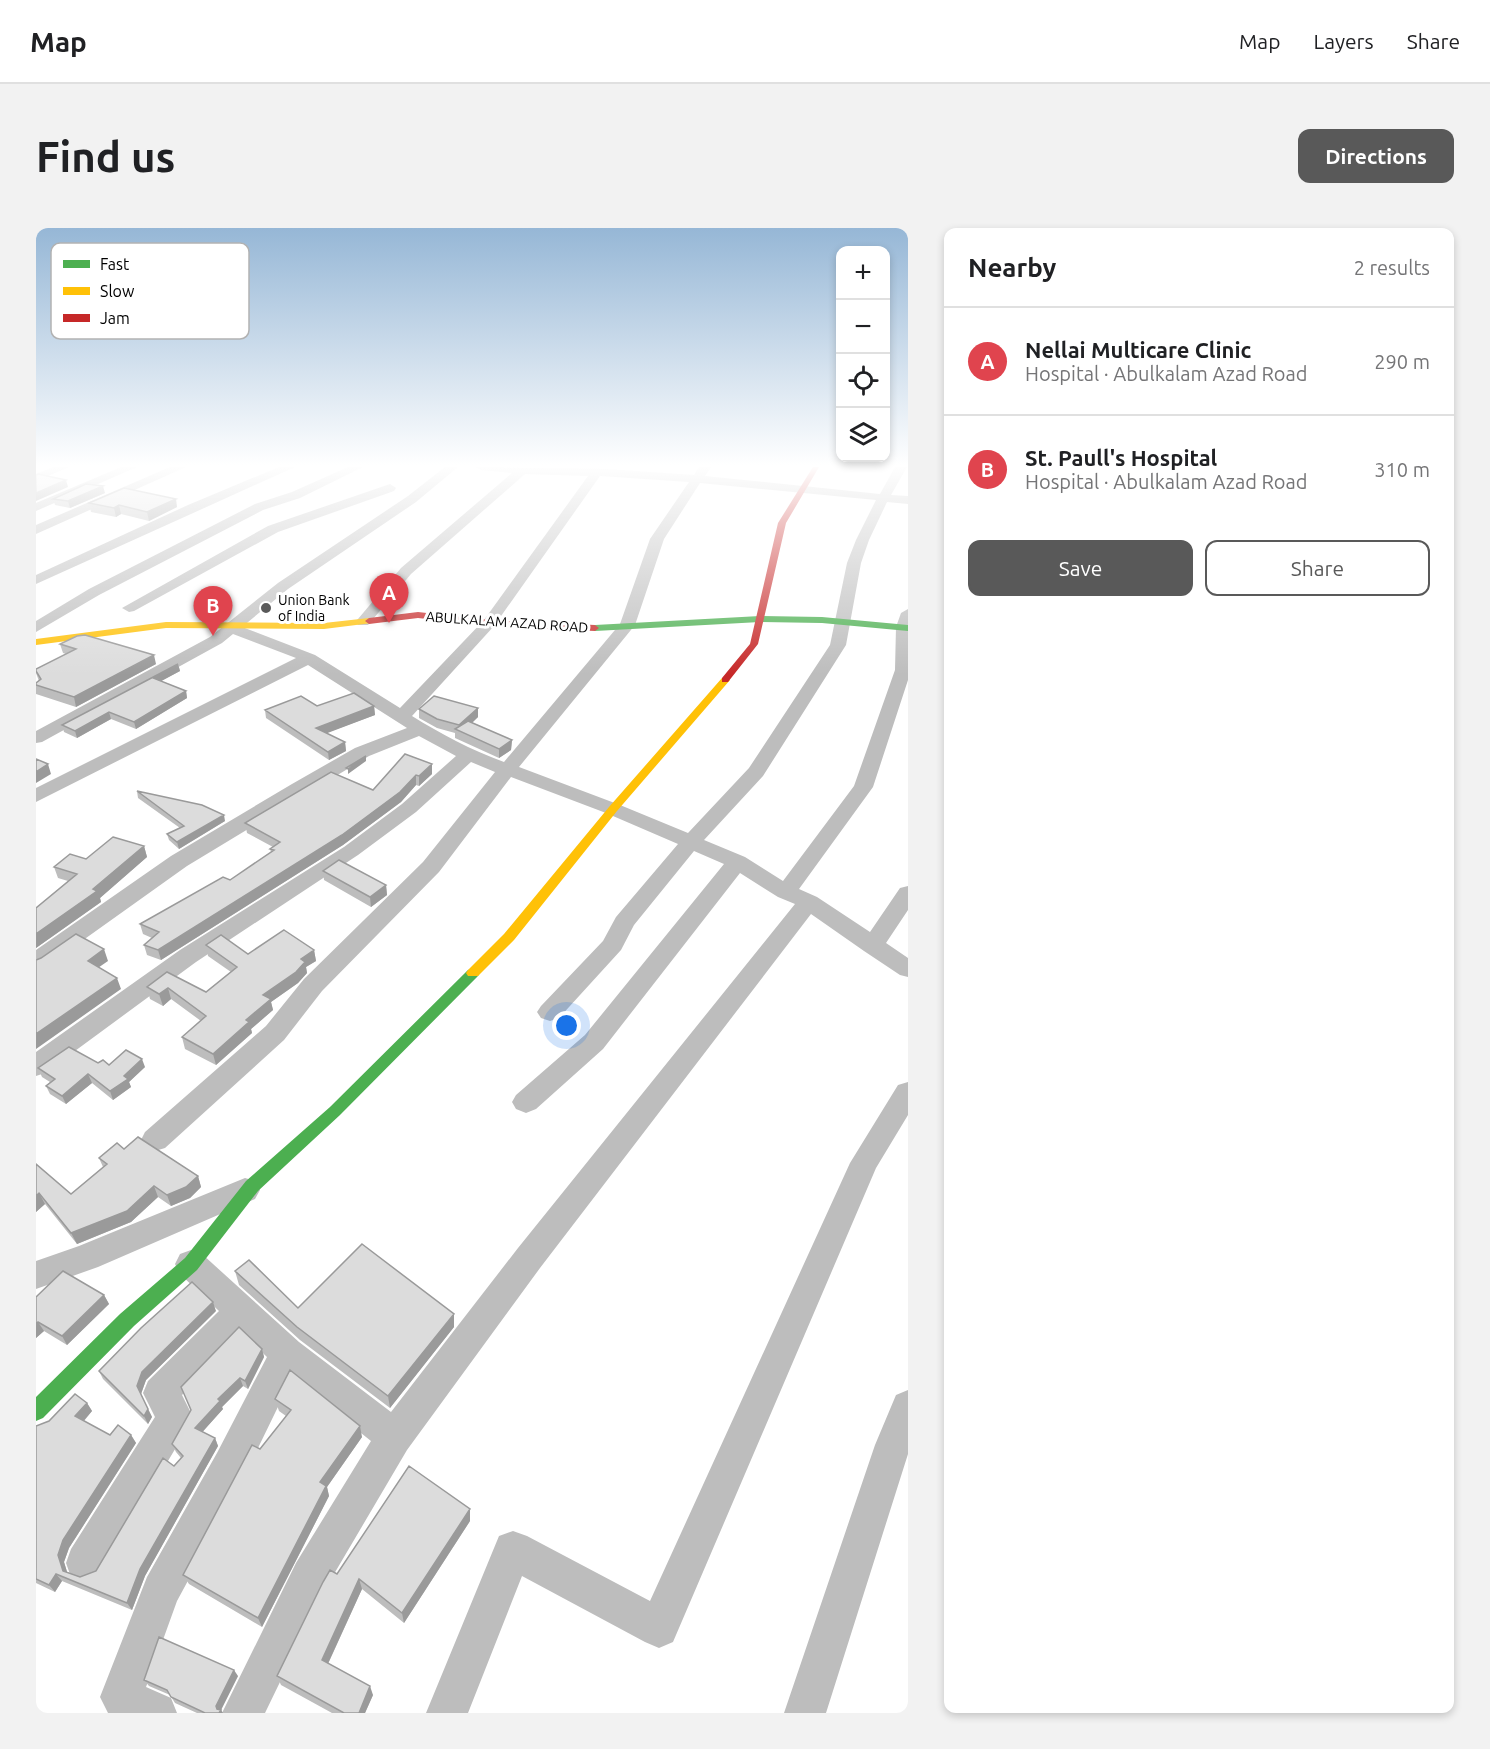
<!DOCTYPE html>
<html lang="en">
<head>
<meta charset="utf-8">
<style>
	body { margin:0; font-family:Ubuntu,sans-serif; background:#f2f2f2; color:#202124 }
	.controls { position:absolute; right:18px; top:18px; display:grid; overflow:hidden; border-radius:12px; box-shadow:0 3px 9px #0003 }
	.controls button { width:54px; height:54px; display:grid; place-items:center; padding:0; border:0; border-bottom:2px solid #e0e0e0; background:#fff; color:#202124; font:30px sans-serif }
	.you { position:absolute; left:531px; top:798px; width:21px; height:21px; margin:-15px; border:4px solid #fff; border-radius:50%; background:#1a73e8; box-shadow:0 0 0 9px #1a73e833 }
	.badge { display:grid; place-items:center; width:39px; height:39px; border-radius:50%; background:#595959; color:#fff; font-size:20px; font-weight:700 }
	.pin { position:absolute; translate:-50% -50px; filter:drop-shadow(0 2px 3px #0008) }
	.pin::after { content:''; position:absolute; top:32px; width:21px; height:18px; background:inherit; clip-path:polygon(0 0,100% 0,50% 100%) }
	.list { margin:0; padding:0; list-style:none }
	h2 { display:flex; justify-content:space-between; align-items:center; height:78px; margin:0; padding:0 24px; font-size:26px }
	h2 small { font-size:20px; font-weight:400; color:#757577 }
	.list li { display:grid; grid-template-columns:39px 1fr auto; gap:18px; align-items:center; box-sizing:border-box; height:108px; padding:0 24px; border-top:2px solid #e0e0e0 }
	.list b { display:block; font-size:22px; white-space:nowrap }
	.list p { margin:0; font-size:20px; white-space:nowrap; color:#757577 }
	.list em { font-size:20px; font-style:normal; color:#757577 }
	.actions { display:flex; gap:12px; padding:18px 24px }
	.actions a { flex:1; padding:14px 0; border:2px solid #595959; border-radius:12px; text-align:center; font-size:21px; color:#595959 }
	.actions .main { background:#595959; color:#fff }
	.icon { flex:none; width:33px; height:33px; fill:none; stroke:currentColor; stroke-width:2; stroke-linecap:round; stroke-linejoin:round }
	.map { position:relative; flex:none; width:872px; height:1485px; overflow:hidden; border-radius:12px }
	header { display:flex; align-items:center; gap:36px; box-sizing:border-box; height:84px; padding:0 30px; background:#fff; border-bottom:2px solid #e0e0e0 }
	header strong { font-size:28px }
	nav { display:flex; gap:33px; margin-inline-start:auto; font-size:21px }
	.intro { display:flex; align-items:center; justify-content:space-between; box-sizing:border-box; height:144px; padding:0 36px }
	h1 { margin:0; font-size:42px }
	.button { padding:15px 27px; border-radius:12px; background:#595959; color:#fff; font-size:21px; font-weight:700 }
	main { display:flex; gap:36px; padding:0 36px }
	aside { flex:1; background:#fff; border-radius:12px; box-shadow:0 3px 9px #0003 }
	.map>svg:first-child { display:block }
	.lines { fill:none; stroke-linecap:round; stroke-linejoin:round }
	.street { fill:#bdbdbd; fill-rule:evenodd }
	.fast { fill:#4caf50; fill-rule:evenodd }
	.slow { fill:#ffc107; fill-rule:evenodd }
	.jam { fill:#c62828; fill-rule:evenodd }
	.wall { fill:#bdbdbd }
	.shaded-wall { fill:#9a9a9a }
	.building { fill:#dcdcdc; stroke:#9a9a9a; stroke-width:1.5 }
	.poi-dot { fill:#595959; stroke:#fff; stroke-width:2 }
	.labels { text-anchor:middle; stroke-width:6; stroke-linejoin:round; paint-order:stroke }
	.far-poi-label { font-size:14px; fill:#000; stroke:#fff; text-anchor:start }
	.far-street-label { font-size:14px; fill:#000; stroke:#fff }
	.key { fill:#fff; stroke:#b2b2b2; stroke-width:1.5 }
	.key-label { font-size:16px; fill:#000 }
</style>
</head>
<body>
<header>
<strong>Map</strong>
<nav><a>Map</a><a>Layers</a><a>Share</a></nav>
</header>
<div class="intro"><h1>Find us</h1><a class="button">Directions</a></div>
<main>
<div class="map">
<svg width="872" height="1485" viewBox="0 0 872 1485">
	<rect width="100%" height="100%" fill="#fff"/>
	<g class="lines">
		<path class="street" d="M17,239h16l-33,14v-7z
			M85,239h16l-101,44v-8z
			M134,239h16l-150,67v-9z
			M243,239h16l-259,117v-9l152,-70z
			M312,239h15l-63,31 -37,12 -164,85 -63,37v-11l53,-32 166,-85 37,-12z
			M409,239h13l-42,35 -128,87 -46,38 73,28 85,53 84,-88 104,-144 -63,-2 -114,100 -43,51h-10l-3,-3 3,-3 43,-51 111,-95 -31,-3 -6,-3 132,2 87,6 5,-8h12l-6,9 175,18 15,-27h12l-16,28 17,1v8l-21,-2 -18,38 -8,23 -15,82 -83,131 -59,64 41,17 38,24 71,-95 41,-116 1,-43 5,-14 7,-4v71l-35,107 -74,102 18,8 53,35 30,-44 8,-2v24l-22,33 22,15v19l-8,-2 -36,-24 -53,-37 -271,354 -133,182 -83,141 -59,122h-43l74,-150 75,-122 -79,-63 -49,101 -66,122 -31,86 25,11 6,15h-69l-8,-16 47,-120 70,-124 50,-96 -25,-24 -60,62 11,22 -6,12 -88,148 -14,5 -14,-5 -5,-14 5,-14 84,-132 -12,-24 5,-12 71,-70 -39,-37 -5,-10 5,-10 11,-4 11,4 97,88 92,70 127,-164 277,-344 -17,-7 -38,-24 -137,176 -67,60 -10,4 -10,-4 -4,-7 4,-7 69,-60 139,-171 -30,-13 -60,74 -13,25 -62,68 -9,3 -9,-3 -4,-6 4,-6 62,-65 13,-24 62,-73 -72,-31 -95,-36 -72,95 -117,119 -38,49 -119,108 -10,3 -10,-3 -4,-8 4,-8 121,-106 38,-47 119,-117 72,-90 -24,-10 -55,50 -58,43 -162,107 -151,111 -9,3v-24l144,-102 164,-103 58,-43 54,-48 -37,-20 -50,20 -182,110 -143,102 -8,2v-20l135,-94 121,-72 63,-36 52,-20 -99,-63 -272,137v-14l260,-130 -63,-24 -11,9 -180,99 -6,1v-12l174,-94 68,-54 130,-87zM564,248l89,6 -39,57 -30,85 -116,138c-33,-12 -63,-28 -92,-46l82,-90zM664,255l176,17 -20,40 -9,23 -17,82 -81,123 -61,65 -68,-28 -101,-38 116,-142 29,-86z
			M354,256l6,4 -2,3 -116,41 -144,79 -5,1 -7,-4 146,-82z
			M872,854v33l-32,53 -203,474 -14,6 -14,-6 -123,-66 -54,137h-42l73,-177 14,-5 14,5 123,65 200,-438 48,-78z
			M209,950l10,3 5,9 -5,9 -157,68 -62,22v-28l43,-15z
			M872,1162v64l-82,259h-42l91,-268 21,-50z"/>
		<path class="fast" d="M724,388l62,1 86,8v6l-86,-8 -62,-1 -165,9 -4,-3 4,-3z
			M437,740l7,5 -2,3 -138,139 -82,76 -61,79 -63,56 -91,92 -7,3v-24l84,-83 65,-56 61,-77 84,-74 138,-137z"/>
		<path class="slow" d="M333,390l3,1v4l-48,6 -158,-1 -130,17v-6l130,-17 158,1z
			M686,450l8,2 -113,131 -103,129 -36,36h-10l-2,-3 2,-3 36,-36 105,-127z"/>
		<path class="jam" d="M777,239h6l-33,56 -28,121 -30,38h-6v-4l28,-34 28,-121z
			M382,384l71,8 106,5 4,3 -4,3 -106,-5 -71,-8 -49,6 -4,-3 4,-3z"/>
	</g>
	<path class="wall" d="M69,265l-35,15 -15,-3 -2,-6z
		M53,275l88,4 -28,14 -28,-7 -5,3 -25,-5z
		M24,416l96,20 -80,43 -40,-13v-9l3,-4 -3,-8v-4l30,-15 -3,-1z
		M142,436l2,7 -19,10 25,10 1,7 -51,31 -25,-10 -34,19 -13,-6 -2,-7z
		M281,478h57l1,9 -49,18 19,9 1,9 -17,9 -63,-42 -1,-8z
		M442,480v9l-6,6 40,17 -1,10 -12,8 -44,-20v-5l-18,-5 -18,-10v-9z
		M396,536v10l-13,12 -3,-1 -15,17 -58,43 -182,115 -14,-5 -3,-10 8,-7 -9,-4 -3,-10 90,-44 41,-28 -1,-3 3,-2 -26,-14 -2,-10 128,-33z
		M101,563l88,30 -46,28 -10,-9 -2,-6 13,-6 -42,-30z
		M108,618l3,11 -47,41 1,4 -65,46v-40l32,-27 -10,-3 -4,-11z
		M287,643l63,14 1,10 -16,12 -47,-27z
		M170,717l42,9 66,-4 2,11 -10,6 1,6 -9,10 -27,19 2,8 -22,19 1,4 -36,32 -31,-16 -3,-12 19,-16 -30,-22 -8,7 -13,-7 -3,-12 20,-15 39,20 25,-20 -23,-16z
		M62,835l47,4 -16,15 2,5 -18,13 -21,-17 -26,21 -16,-10 -4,-8 4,-4 -8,-5 -4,-9z
		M88,921l74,27 3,11 -11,11 -19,8 -13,-9 -27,25 -54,22 -32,-40 -9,8v-48l35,30 32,-27 -4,-9z
		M199,1043l63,37 156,19 -64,81 -90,-68 -61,-55z
		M68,1067l5,9 -42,41 -23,-14 -8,7v-41z
		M180,1083l-70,69 -5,14 11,23 -4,7 -45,-45 -4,-8z
		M226,1121l2,8 -16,32 -5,-3 -21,21 1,2 -21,23 13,6 3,8 -73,130 -13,34 -70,-29 -7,11 -19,-9v-157l13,-5 38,-18 5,8 -8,10 26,14h21l5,8 -67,105 -5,14 3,10 13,5 16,-6 85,-113 -5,-6 -4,-8z
		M239,1171l87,38 -35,50 2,9 -67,131 -73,-43 -6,-9 77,-126 26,-33 -7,-5z
		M434,1293l-66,102 -42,-34 -34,75 45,31 -8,18h-33l-51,-28 -4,-9 60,-102z
		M202,1448l-17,34 2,3h-26l-22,-10 -5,-8 -21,-9 -5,-6z"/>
	<path class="shaded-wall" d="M30,252l2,7 -32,14v-8z
		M67,258l2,7 -35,15 -2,-7z
		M140,271l1,8 -28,14 -2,-9z
		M83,277l2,9 -5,3 -2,-9z
		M118,427l2,9 -80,43 -2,-10z
		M142,436l2,7 -26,14 -1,-7z
		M150,463l1,7 -51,31 -2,-7z
		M338,478l1,9 -58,22 -1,-9z
		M442,480v9l-16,15 -3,-7z
		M73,484l2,7 -34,19 -2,-7z
		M476,512l-1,10 -12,8v-9z
		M309,514l1,9 -17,9 -1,-8z
		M330,528v5l-18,13v-5z
		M12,536l3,10 -15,9v-11z
		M396,536v10l-13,12v-10z
		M380,547v10l-15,17 -58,43 -182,115 -3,-10z
		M188,587l1,6 -46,28 -2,-7z
		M108,618l3,11 -47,41 1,4 -65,46v-14l57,-45z
		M350,657l1,10 -16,12 -1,-10z
		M68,721l4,12 -16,11 -4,-11z
		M278,722l2,11 -10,6 1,6 -9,10 -27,19 2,8 -22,19 1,4 -36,32 -3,-11 50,-59 38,-36z
		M81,750l4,11 -85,60v-15z
		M132,760l3,11 -8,7 -4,-12z
		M106,831l3,8 -16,15 2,5 -18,13 -3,-9 14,-15z
		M52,846l4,9 -26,21 -4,-8z
		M162,948l3,11 -11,11 -19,8 -4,-11z
		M118,958l4,11 -27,25 -54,22 -6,-11z
		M3,965l6,11 -9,8v-16z
		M68,1067l5,9 -42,41 -5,-9z
		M177,1074l3,9 -70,69 -5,14 -4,-8 5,-14z
		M418,1086v13l-64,81 -2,-12z
		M2,1094l6,9 -8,7v-14z
		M226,1121l2,8 -16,32 -3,-8z
		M204,1150l3,8 -21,21 1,2 -25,28 -3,-9 23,-29z
		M51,1175l5,8 -12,14 -5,-9z
		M112,1181l4,8 -4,7 -4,-8z
		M324,1198l2,11 -35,50 2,9 -67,131 -4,-9 62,-136z
		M95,1207l5,8 -67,105 -5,14 5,16 -6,-7 -5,-16 5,-15z
		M179,1210l3,8 -73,130 -13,34 -5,-7 13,-34z
		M434,1281v12l-66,102 -2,-10z
		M20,1346l6,7 -7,11 -6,-7z
		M323,1351l3,10 -37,81 -3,-10z
		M198,1442l4,6 -17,34 2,3h-4l-3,-7z
		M334,1458l3,9 -8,18h-6z"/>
	<path class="building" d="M2,246l28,6 -30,13v-18z
		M50,256l17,2 -35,15 -15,-2z
		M88,260l52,11 -29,13 -28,-7 -5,3 -25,-5z
		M49,407l69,20 -80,42 -38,-12v-2l5,-4 -5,-8v-2l40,-20 -16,-5 17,-8z
		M142,436l-25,14 33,13 -52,31 -25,-10 -34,19 -13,-6z
		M318,465l20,13 -58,22 29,14 -17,10 -63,-42 36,-14 16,10z
		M398,468l44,12 -19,17 -22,-6 -18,-10z
		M432,493l44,19 -13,9 -44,-20z
		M369,526l27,10 -13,12 -3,-1 -16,17 -58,43 -184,115 -14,-5 15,-13 -19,-8 83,-47 7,3 44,-30 -4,-1 10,-7 -35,-19 86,-51 42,18z
		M330,528l-18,13 -2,-1z
		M0,531l12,5 -12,8z
		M101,563l65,14 22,10 -47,27 -10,-8 17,-8z
		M77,609l31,9 -51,43 4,2 -61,43v-26l41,-34 -23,-7 16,-13 16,5z
		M303,632l47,25 -16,12 -47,-26z
		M248,702l30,20 -13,9 4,3 -9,10 -33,23 8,4 -25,21 3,2 -36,32 -31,-17 24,-21 -38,-28 -9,6 -12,-7 20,-15 39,20 31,-25 -31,-22 15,-10 27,19z
		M40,706l28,15 -16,12 29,17 -81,56v-74l5,-2z
		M33,819l29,16 5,-3 6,5 17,-15 16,9 -18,17 4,3 -18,12 -22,-17 -26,22 -16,-10 9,-7 -17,-11z
		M102,909l60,39 -12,11 -19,8 -13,-9 -27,25 -56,22 -32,-40 -3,3v-32l35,30 36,-30 -8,-6 18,-15 7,6z
		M326,1016l92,70 -66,82 -91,-69 -62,-56 14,-11 49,48z
		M27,1043l41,24 -42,41 -24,-14 -2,2v-27z
		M156,1054l21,20 -71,70 -5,14 11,23 -4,7 -45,-45 42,-43z
		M203,1099l23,22 -17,32 -5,-3 -22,21 2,2 -25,27 20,10 -75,131 -13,34 -71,-29 -7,11 -13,-6v-153l13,-5 26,-27 12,9 -12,13 35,19 8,-10 13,10 -68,105 -5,15 5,16 17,6 16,-6 67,-113 11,8 9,-10 -11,-12 19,-34 -10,-23z
		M254,1142l70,56 -40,56 6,4 -68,132 -75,-43 69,-130 8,4 31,-39 -16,-11z
		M373,1238l61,43 -68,104 -43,-34 -37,81 48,26 -11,27h-15l-67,-37 46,-94 7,-12 7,4z
		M123,1409l75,33 -18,36 1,3 4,1 -2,3h-14l-34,-16 -4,-7 -23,-10z"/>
	<linearGradient id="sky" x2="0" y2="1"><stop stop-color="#96b7d6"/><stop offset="0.53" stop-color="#fff"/><stop offset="1" stop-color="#fff" stop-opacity="0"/></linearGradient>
	<rect width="872" height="447" fill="url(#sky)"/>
	<circle class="poi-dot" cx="230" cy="380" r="6"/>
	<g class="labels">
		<g class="far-poi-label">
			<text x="242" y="377">Union Bank<tspan x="242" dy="16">of India</tspan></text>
		</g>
		<g class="far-street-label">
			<text transform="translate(471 394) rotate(4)" y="5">ABULKALAM AZAD ROAD</text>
		</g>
	</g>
	<rect x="15" y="15" width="198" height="96" rx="9" class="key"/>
	<rect x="27" y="32" width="27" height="8" fill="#4caf50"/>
	<rect x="27" y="59" width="27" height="8" fill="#ffc107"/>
	<rect x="27" y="86" width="27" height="8" fill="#c62828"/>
	<g class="key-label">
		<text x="64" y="42">Fast</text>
		<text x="64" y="69">Slow</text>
		<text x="64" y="96">Jam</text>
	</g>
</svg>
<div class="controls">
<button>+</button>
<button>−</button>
<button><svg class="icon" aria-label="locate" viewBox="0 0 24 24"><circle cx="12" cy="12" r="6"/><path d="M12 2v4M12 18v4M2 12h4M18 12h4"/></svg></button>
<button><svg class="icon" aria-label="layers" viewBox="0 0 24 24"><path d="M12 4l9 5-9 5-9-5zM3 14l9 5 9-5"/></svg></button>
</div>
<div class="you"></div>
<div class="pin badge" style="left:353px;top:395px;background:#e0444e">A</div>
<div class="pin badge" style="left:177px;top:408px;background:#e0444e">B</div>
</div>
<aside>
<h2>Nearby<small>2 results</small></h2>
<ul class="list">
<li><span class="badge" style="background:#e0444e">A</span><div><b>Nellai Multicare Clinic</b><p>Hospital · Abulkalam Azad Road</p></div><em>290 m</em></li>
<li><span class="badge" style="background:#e0444e">B</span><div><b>St. Paull's Hospital</b><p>Hospital · Abulkalam Azad Road</p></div><em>310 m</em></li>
</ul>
<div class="actions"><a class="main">Save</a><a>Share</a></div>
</aside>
</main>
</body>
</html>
